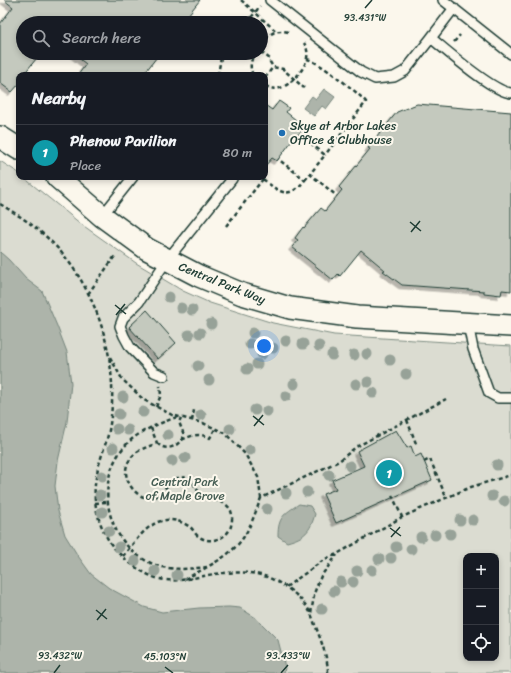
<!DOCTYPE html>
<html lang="en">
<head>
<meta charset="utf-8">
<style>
	body { margin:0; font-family:Sriracha,sans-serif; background:#20242c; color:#f1f3f6 }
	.controls { position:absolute; right:12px; bottom:12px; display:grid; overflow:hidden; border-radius:8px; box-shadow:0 2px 6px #0003 }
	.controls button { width:36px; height:36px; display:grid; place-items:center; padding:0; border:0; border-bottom:1px solid #363941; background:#171b24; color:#f1f3f6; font:20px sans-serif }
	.you { position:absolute; left:264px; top:346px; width:14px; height:14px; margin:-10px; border:3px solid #fff; border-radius:50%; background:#1a73e8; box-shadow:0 0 0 6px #1a73e833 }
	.badge { display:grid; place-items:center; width:26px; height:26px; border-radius:50%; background:#7c3aed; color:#fff; font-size:13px; font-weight:700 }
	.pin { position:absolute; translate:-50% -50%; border:2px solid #fff; box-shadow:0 1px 4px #0006 }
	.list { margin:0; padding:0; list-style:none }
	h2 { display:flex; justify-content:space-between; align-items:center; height:52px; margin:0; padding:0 16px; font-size:17px }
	h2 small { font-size:13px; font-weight:400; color:#9ea1a6 }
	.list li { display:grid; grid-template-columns:26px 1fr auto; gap:12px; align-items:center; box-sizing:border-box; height:56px; padding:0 16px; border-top:1px solid #363941 }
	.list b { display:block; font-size:15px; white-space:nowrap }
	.list p { margin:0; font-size:13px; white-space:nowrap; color:#9ea1a6 }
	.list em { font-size:13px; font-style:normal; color:#9ea1a6 }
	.icon { flex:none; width:22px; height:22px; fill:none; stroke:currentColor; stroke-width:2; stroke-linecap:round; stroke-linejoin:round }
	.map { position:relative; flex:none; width:511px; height:673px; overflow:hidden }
	.search { position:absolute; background:#171b24; box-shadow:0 2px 6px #0003; left:16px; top:16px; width:252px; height:44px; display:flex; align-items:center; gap:10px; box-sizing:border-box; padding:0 14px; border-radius:22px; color:#9ea1a6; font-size:15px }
	.panel { position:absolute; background:#171b24; box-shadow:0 2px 6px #0003; left:16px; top:72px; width:252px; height:108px; border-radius:8px }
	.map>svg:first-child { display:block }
	.green { fill:#dbdcd1; stroke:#7d8c82; fill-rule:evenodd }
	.water { fill:#adb4aa; stroke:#74847b }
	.building { fill:#c4c9be; stroke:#1f3d34; filter:url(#shadow) }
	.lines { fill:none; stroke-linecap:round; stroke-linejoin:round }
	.service-casing { stroke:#1f3d34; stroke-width:12 }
	.tertiary-casing { stroke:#1f3d34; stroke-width:24 }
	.path { stroke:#1f3d34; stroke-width:2.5; stroke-dasharray:4 3; stroke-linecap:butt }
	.service { stroke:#fbf7ec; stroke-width:9 }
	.tertiary { stroke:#fbf7ec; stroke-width:21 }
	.tree { fill:#97a298 }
	.ticks { fill:none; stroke:#1f3d34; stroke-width:1.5 }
	.poi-dot { fill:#1f6fb2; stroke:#fbf7ec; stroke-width:1.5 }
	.labels { text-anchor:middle; stroke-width:4; stroke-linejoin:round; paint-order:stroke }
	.poi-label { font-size:12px; fill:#1f3d34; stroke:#fbf7ec; text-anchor:start }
	.street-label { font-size:12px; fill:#1f3d34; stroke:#fbf7ec }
	.park-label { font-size:12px; fill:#455d53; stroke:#fbf7ec }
	.ticks-label { font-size:10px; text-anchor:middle; fill:#1f3d34; stroke:#fbf7ec; stroke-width:4; stroke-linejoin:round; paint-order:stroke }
</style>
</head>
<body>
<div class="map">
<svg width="511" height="673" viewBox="0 0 511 673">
	<defs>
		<filter id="shadow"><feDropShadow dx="-3.5" dy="3.5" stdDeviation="0" flood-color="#0004"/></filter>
	</defs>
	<rect width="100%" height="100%" fill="#fbf7ec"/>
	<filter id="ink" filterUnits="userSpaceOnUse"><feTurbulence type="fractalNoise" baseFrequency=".025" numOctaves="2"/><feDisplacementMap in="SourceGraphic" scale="8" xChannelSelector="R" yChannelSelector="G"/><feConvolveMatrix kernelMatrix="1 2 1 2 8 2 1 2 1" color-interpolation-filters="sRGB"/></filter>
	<g filter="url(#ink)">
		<path class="green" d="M0,161l19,12v4h4l58,47 55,39 47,28 27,12 63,20 61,12 177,11v327h-511zM466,556h30v102h-30z"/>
		<path class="water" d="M324,89l11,8 -9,12 -4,-3 -8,10 -11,-8 9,-12 4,3z
			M0,252l9,8 17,19 16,12 15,35 10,26 4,31 -4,39 -9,39 -3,25 3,25 7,24 13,21 13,18 18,14 35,19 18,5 37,-4 30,-1 11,1 16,10 22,22 7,27 -1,6h-284z
			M299,504l11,2 5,8c-5,18 -10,23 -28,28l-9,-6c0,-19 6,-22 21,-32z"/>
		<path class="building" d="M4,0h196l-12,15 10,8h-175v30h18l-18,22h-4v9l-7,8 -12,-9v-59l13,-17z
			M72,53h88l-17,22h-65l8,-11z
			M279,101l10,7 -3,4 15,12 -2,3 3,3 -7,9 -1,-1 -17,23 -5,-3 -7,8v-61l7,5z
			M417,104l94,8v179l-9,-1 -1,5 -17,-2v-2l-82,-6 -19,-14 2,-1 -24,-20 -21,26 -2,-2 -5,6 -41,-33 6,-7 -3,-2 8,-11 1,1 17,-20 4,3 17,-21 -3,-3 31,-38 -2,-1 29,-36z
			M147,310l29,33 -18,16 -29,-32z
			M396,430l11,18 4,-2 4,11 6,-3 11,26 -96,43 -13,-29 13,-5 -4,-9 32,-14 -7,-15z"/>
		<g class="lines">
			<defs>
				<path id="service" d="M270,0l91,72 14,7 19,-2 11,-6 26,-33
					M443,0l68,54
					M454,8l-23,30c16,13 62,54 80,55
					M102,216l31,-39
					M468,324l5,25 16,44 9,5h13
					M164,376l-10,-4 -24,-25 -6,-11 -4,-10 3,-8 16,-16 28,-42 65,-81 -1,-2"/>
				<path id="tertiary" d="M0,137l19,12
					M57,177l45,39 45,33 52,27 43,18 48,14 67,9 154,9"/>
			</defs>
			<use href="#service" class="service-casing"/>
			<use href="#tertiary" class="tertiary-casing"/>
			<path class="path" d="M241,0l35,31
				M247,23l13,-17
				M454,42l6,-7
				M261,44c9,-11 15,-16 30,-11
				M261,52l9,7v3l3,5 10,2 21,19
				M307,59c11,2 52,34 59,43l-41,53
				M218,75l3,-18 4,-4
				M253,75c-4,-8 -2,-14 1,-22
				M265,78l8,-11
				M265,86c5,2 10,4 15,2 11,-3 25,-19 27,-30 1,-6 0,-10 -3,-15
				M308,128l-6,8 23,19 -15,19
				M263,179c17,14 26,21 42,1l-27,-21
				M305,180l5,-6 27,22
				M0,204c22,13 44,28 61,48 39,46 58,112 49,172 -2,17 -10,33 -13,49 -6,24 0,48 12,68 8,14 35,35 51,38 22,5 43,-5 64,-6 13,-1 28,-1 40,3 18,6 39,21 47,38 2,4 3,9 5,13 5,14 12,31 12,46
				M226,226l37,-47 -3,-2
				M88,294l27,-38
				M110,357l12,22 22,21 28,15 31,8 22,10 20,21 13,23 3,21 78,-37 17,-14 90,-48
				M156,407l5,-12 -1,-9
				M177,417c-16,6 -33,12 -46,23 -40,35 -27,104 22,124 18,7 35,5 54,3
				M407,420l10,26
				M192,421l2,-11
				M182,440c9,-5 19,-7 28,-2l5,-9
				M157,443c9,10 23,3 27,-8l-5,-13 2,-4
				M424,462l6,-3 16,38
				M392,495l10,22
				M95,503l11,-1
				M123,556c9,-11 24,-32 38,-35 10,-3 20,0 29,6 3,2 5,7 8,9 10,8 26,4 32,-7 2,-5 3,-13 1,-18 -5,-12 -20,-9 -29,-15 -3,-2 -9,-14 -12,-18 -5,-1 -10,-1 -15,1 -7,3 -11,13 -18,17 -13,7 -27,-6 -30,-18 -2,-6 -1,-12 2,-17 7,-12 17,-13 28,-18l-6,-15
				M185,579c20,-11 45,-22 58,-41 8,-12 13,-27 18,-40
				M286,587l39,-28 12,-5 65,-37 69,-30 40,-12
				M311,613l4,-22 6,-15 16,-21"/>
			<use href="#service" class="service"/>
			<use href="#tertiary" class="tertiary"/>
		</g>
		<g class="tree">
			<circle cx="169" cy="297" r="5.5"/>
			<circle cx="181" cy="308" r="5.5"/>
			<circle cx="192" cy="310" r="5.5"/>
			<circle cx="211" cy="324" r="5.5"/>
			<circle cx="200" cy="333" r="5.5"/>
			<circle cx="253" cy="333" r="5.5"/>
			<circle cx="189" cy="335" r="5.5"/>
			<circle cx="286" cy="341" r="5.5"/>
			<circle cx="250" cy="344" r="5.5"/>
			<circle cx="303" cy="344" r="5.5"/>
			<circle cx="319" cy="346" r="5.5"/>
			<circle cx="273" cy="348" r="5.5"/>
			<circle cx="262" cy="354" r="5.5"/>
			<circle cx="367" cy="354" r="5.5"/>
			<circle cx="332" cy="355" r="5.5"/>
			<circle cx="354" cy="355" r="5.5"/>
			<circle cx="390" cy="360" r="5.5"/>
			<circle cx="257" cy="364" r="5.5"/>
			<circle cx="198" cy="366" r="5.5"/>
			<circle cx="247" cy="369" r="5.5"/>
			<circle cx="406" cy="374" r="5.5"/>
			<circle cx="209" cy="380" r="5.5"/>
			<circle cx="368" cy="382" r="5.5"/>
			<circle cx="294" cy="384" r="5.5"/>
			<circle cx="356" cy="384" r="5.5"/>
			<circle cx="373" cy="393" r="5.5"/>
			<circle cx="286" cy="396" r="5.5"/>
			<circle cx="123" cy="397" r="5.5"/>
			<circle cx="255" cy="410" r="5.5"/>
			<circle cx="267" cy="411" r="5.5"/>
			<circle cx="143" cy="412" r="5.5"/>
			<circle cx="119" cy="414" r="5.5"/>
			<circle cx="201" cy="415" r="5.5"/>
			<circle cx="117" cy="429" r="5.5"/>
			<circle cx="230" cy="429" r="5.5"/>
			<circle cx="128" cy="430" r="5.5"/>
			<circle cx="168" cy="435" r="5.5"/>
			<circle cx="113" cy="448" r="5.5"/>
			<circle cx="250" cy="450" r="5.5"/>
			<circle cx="185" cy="458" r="5.5"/>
			<circle cx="172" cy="461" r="5.5"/>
			<circle cx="497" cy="465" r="5.5"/>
			<circle cx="350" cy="466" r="5.5"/>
			<circle cx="329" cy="475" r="5.5"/>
			<circle cx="102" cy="476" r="5.5"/>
			<circle cx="307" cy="492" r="5.5"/>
			<circle cx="286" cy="493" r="5.5"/>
			<circle cx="100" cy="495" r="5.5"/>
			<circle cx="492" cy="496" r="5.5"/>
			<circle cx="504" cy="501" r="5.5"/>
			<circle cx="267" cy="509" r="5.5"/>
			<circle cx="102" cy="512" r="5.5"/>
			<circle cx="460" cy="520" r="5.5"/>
			<circle cx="473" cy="520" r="5.5"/>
			<circle cx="109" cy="531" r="5.5"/>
			<circle cx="450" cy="534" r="5.5"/>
			<circle cx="435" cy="535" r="5.5"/>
			<circle cx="421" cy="537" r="5.5"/>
			<circle cx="119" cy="547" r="5.5"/>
			<circle cx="396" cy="547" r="5.5"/>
			<circle cx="411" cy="549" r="5.5"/>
			<circle cx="391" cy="558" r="5.5"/>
			<circle cx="379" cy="559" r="5.5"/>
			<circle cx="135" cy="561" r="5.5"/>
			<circle cx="372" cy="570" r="5.5"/>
			<circle cx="155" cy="571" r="5.5"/>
			<circle cx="357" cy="571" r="5.5"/>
			<circle cx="177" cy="575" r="5.5"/>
			<circle cx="341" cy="582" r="5.5"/>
			<circle cx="353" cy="582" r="5.5"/>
			<circle cx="334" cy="591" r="5.5"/>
			<circle cx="322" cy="609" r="5.5"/>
		</g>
	</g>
	<path class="ticks" d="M365,8l7,-8M410,222l11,9M411,232l9,-11M115,305l11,9M116,315l9,-11M253,416l11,9M254,426l9,-11M390,528l11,8M391,537l9,-10M96,610l11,9M97,620l9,-11M165,667l8,6M54,673l6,-8M281,673l7,-8"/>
	<circle class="poi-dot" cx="282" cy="133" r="4"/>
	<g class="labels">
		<g class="poi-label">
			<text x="290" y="130">Skye at Arbor Lakes<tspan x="290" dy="14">Office &amp; Clubhouse</tspan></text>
		</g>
		<g class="street-label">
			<text transform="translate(222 283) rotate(22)" y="4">Central Park Way</text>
		</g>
		<g class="park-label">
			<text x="185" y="486">Central Park<tspan x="185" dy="14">of Maple Grove</tspan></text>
		</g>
	</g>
	<g class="ticks-label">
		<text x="365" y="21">93.431°W</text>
		<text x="60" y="659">93.432°W</text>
		<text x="288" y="659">93.433°W</text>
		<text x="165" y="660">45.103°N</text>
	</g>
</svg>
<div class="controls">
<button>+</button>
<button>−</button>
<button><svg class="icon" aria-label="locate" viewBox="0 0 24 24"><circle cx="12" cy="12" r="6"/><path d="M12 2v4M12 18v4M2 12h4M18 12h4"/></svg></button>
</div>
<div class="you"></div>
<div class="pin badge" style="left:389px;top:473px;background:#0f9aa8">1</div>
<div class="search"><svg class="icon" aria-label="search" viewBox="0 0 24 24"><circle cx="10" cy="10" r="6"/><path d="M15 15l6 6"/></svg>Search here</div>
<section class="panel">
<h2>Nearby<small></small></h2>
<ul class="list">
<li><span class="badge" style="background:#0f9aa8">1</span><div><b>Phenow Pavilion</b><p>Place</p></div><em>80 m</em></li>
</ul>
</section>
</div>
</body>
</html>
